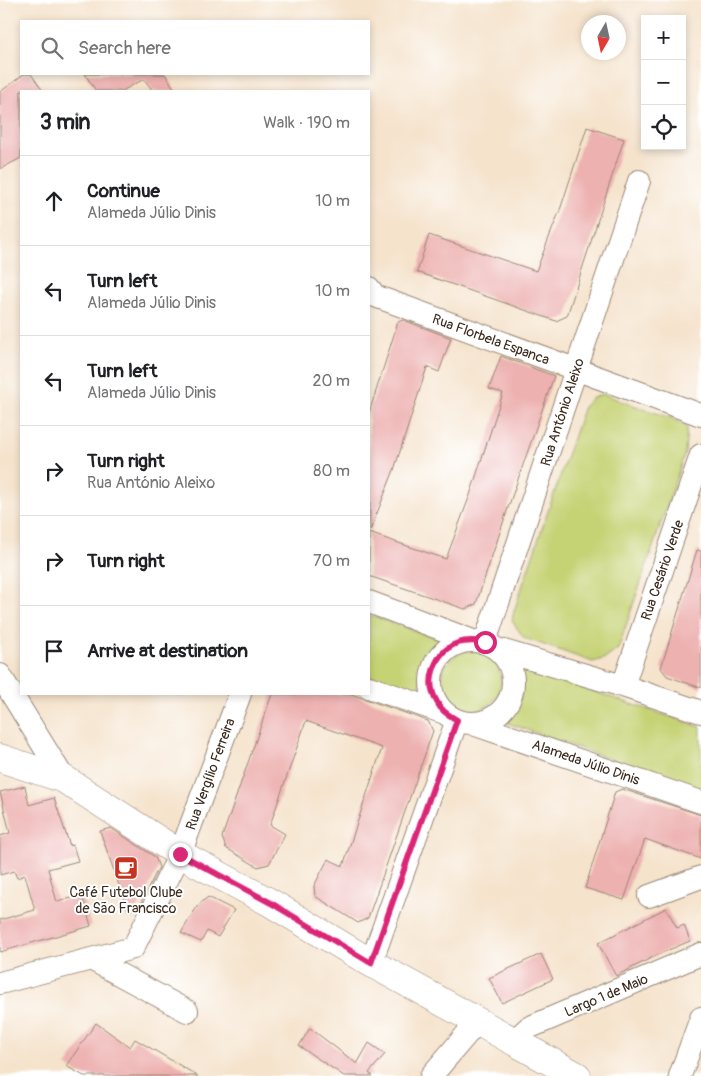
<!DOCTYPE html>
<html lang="en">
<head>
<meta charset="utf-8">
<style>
	body { margin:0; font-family:Pangolin,sans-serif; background:#f6f6f6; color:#202124 }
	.controls { position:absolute; right:15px; top:15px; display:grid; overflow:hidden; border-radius:0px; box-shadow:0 2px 8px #0003 }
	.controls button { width:45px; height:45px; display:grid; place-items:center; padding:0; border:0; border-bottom:1px solid #e0e0e0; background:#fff; color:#202124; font:25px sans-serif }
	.compass { position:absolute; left:581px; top:15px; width:45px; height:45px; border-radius:50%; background:#fff; box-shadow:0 2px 8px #0003; rotate:189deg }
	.stop { position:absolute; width:15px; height:15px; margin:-11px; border:4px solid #db2777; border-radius:50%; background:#fff }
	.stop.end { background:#db2777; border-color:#fff; box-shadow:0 1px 5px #0008 }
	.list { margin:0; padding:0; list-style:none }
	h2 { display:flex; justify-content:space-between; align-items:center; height:65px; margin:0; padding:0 20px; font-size:21px }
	h2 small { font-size:16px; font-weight:400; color:#757577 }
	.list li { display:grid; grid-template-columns:32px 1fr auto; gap:15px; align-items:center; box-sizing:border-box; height:90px; padding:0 20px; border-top:1px solid #e0e0e0 }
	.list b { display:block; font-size:19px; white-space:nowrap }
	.list p { margin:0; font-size:16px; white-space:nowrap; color:#757577 }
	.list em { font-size:16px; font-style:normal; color:#757577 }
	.icon { flex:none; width:28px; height:28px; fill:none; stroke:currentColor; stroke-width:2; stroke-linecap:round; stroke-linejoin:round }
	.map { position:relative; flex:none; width:701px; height:1076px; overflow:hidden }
	.search { position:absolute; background:#fff; box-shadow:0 2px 8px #0003; left:20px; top:20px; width:350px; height:55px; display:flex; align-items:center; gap:12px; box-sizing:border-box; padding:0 18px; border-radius:0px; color:#757577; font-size:19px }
	.panel { position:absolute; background:#fff; box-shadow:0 2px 8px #0003; left:20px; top:90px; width:350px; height:605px; border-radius:0px }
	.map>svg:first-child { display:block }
	.green { fill:#c6d374; stroke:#807e49 }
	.building { fill:#edb1b0 }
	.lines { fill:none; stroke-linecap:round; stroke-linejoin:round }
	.street-casing { stroke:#988675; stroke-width:24 }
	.secondary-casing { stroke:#988675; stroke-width:29 }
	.street { stroke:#fff; stroke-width:22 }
	.secondary { stroke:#fff; stroke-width:28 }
	.route { stroke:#db2777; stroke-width:6 }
	.labels { text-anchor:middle; stroke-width:4; stroke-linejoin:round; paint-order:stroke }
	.street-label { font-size:14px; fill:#3b2a1e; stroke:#fff }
	.poi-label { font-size:14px; fill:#3b2a1e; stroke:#fff }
</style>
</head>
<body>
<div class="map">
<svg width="701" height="1076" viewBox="0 0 701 1076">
	<rect width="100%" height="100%" fill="#fff"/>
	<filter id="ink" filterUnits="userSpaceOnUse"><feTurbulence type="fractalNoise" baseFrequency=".02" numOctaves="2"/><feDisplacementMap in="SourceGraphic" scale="10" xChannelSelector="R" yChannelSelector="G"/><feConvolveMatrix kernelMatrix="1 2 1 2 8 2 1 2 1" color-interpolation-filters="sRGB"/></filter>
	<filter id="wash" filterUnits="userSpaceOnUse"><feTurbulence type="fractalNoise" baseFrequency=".0096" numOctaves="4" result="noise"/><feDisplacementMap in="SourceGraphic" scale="20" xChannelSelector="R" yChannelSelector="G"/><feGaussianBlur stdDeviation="1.12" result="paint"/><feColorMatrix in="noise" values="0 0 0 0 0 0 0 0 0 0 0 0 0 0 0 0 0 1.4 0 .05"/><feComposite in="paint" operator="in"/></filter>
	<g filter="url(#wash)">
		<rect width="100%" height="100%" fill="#f5e3cc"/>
		<path class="green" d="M602,394l8,2 8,4 53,18 16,9 -2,26 -67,196 -12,9 -13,4 -69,-24 -12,-17 2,-10 70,-205 7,-7z
			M369,615l73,25c-17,18 -25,29 -20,54l-53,-18z
			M441 681a30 30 0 1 1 60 0a30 30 0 1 1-60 0Z
			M522,668l179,59v64l-196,-69c14,-17 20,-31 17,-54z"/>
		<g id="blocks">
			<path class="building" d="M24,74h7l12,17h-22v67l-21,11v-77z
				M85,74h80l11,17h-23l-9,-12 -22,12h-26z
				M587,127l37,12 -57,177 -11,5 -139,-49 12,-37 107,36 25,-64z
				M403,320l48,18 -12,34 -12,-5 -33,103 -24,61 -1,-118 29,-91z
				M501,356l53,20 -46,132 -32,96 -11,5 -96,-33v-43l77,26 24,-64 33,-102 -14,-4z
				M697,550l4,1v137l-34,-12 -6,-8z
				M272,694h79l77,27 5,10 -65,187 -10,5 -43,-27 -1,-10 14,-27 15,7 39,-118 -76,-27 -36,104 15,9 -16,30 -11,3 -32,-19 -4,-11z
				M25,786l4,19 25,-7 16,48 3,-1 5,16 -30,8 9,33 25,-7 9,31 -91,26v-32l35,-10 -10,-35 -8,3 -3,-7 -14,4v-39l10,-3 -10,-41z
				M622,789l79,26v44l-56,-20 -21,61 -39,-12 30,-96z
				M111,828l44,29 4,10 -21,41 -10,3 -28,-80z
				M208,897l26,13 -16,27 -11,-6 -6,11 -20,-9 17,-28z
				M666,908l11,20 7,-3 6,16 -31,13 -43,22 -18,-33z
				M541,954l12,25 -51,24 -13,-25z
				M96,1023l34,24 5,-8 63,37h-114l-18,-10z
				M310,1028l47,36 12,-21 16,11 -16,19 4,3h-29l-45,-30z"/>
		</g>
	</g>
	<g filter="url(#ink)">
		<use href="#blocks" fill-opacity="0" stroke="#988675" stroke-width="1"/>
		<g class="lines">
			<defs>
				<path id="street" d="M369,288l6,8 326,119
					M369,602l104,39
					M431 682a41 41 0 1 1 82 0a41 41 0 1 1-82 0Z
					M485,642l154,-461
					M497,649l126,37 78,26
					M0,675l64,104
					M623,686l78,-231
					M369,687l76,26
					M470,723l231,79
					M649,896l52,-19
					M91,959l96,52
					M371,963l86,-243
					M0,983l133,-35 47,-94 60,-160
					M514,1041l14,-13 173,-74
					M431,1076l47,-55
					M680,1076l21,-58"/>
				<path id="secondary" d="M0,758l64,21 116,75 91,49 100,60 206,113"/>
			</defs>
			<use href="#street" class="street-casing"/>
			<use href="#secondary" class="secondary-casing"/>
			<use href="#street" class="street"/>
			<use href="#secondary" class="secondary"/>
		</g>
	</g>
	<g class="lines" filter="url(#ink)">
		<path class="route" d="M180,854l91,49 100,60 86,-243c-8,-5 -16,-9 -20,-18 -13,-21 -2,-51 21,-59 9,-3 18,-2 27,-1"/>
	</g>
	<defs>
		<symbol id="cafe-square" viewBox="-11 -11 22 22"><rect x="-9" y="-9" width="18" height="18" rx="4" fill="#c8321e" stroke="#fff"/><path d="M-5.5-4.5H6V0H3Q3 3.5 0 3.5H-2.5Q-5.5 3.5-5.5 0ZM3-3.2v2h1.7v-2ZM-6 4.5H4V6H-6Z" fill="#fff"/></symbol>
	</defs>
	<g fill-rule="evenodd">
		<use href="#cafe-square" x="112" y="854" width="28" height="28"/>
	</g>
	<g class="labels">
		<g class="street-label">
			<text transform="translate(491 339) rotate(20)" y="5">Rua Florbela Espanca</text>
			<text transform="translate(562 412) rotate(-72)" y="5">Rua António Aleixo</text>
			<text transform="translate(662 570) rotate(-71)" y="5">Rua Cesário Verde</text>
			<text transform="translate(586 762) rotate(19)" y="5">Alameda Júlio Dinis</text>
			<text transform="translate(210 774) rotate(-70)" y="5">Rua Vergílio Ferreira</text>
			<text transform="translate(606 995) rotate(-23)" y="5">Largo 1 de Maio</text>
		</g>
		<g class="poi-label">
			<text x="126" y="897">Café Futebol Clube<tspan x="126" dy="16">de São Francisco</tspan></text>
		</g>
	</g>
</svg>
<div class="controls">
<button>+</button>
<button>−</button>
<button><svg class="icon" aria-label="locate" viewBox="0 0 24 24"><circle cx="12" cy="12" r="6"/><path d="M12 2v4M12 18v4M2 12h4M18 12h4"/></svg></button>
</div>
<svg class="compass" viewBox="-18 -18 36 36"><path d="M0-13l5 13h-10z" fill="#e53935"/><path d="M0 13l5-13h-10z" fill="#757577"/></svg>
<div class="stop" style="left:485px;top:642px"></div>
<div class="stop end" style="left:180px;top:854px"></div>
<div class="search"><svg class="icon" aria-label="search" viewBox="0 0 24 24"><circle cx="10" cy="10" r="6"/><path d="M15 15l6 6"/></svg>Search here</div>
<section class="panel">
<h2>3 min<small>Walk · 190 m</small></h2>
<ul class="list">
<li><svg class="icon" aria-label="ahead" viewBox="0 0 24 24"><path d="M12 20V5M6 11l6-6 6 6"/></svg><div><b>Continue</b><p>Alameda Júlio Dinis</p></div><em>10 m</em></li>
<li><svg class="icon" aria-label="left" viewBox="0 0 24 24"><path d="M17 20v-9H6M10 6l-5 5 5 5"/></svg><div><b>Turn left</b><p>Alameda Júlio Dinis</p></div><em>10 m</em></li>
<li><svg class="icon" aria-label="left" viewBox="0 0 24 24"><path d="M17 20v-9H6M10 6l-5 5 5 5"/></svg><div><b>Turn left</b><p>Alameda Júlio Dinis</p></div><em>20 m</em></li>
<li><svg class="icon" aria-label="right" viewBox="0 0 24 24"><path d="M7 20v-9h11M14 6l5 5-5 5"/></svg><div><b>Turn right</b><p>Rua António Aleixo</p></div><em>80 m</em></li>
<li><svg class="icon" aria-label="right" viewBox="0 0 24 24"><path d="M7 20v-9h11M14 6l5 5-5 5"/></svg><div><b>Turn right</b></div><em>70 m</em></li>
<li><svg class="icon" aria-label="arrive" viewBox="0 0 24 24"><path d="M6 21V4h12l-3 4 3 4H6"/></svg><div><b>Arrive at destination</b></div></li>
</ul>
</section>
</div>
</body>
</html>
